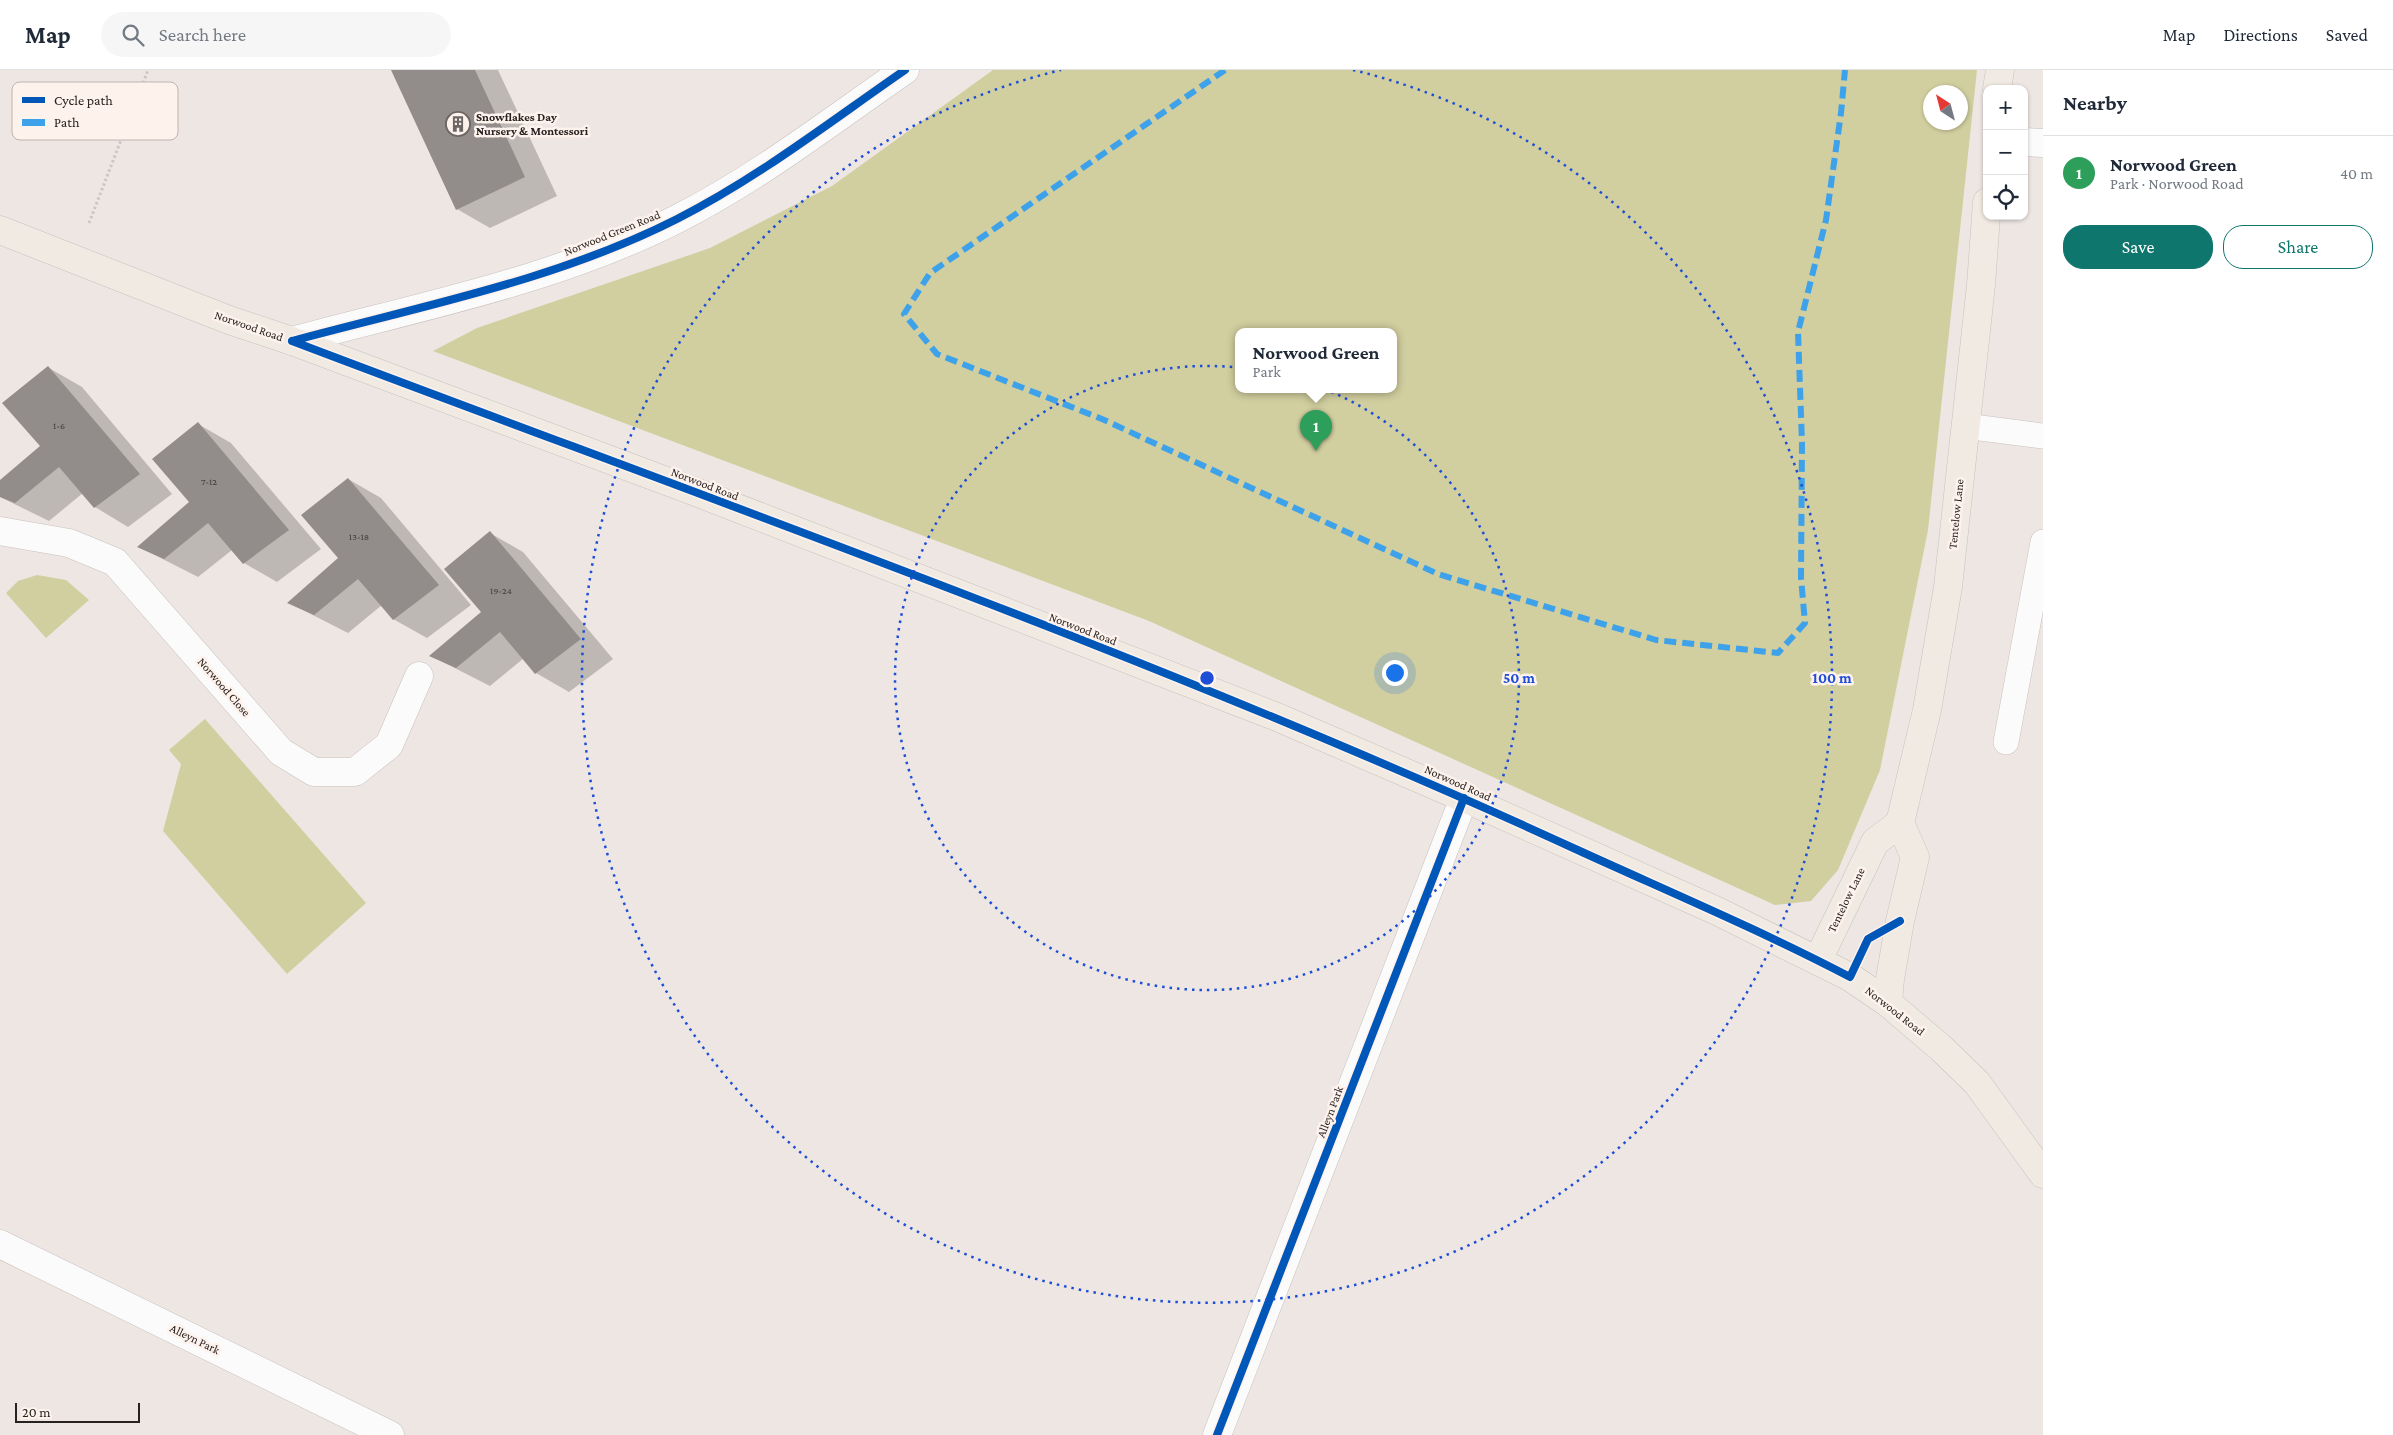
<!DOCTYPE html>
<html lang="en">
<head>
<meta charset="utf-8">
<style>
	body { margin:0; font-family:"Crimson Pro",serif; background:#f6f6f7; color:#1f2937 }
	.controls { position:absolute; right:15px; top:15px; display:grid; overflow:hidden; border-radius:10px; box-shadow:0 1px 4px #0004 }
	.controls button { width:45px; height:45px; display:grid; place-items:center; padding:0; border:0; border-bottom:1px solid #e0e1e3; background:#fff; color:#1f2937; font:25px sans-serif }
	.compass { position:absolute; left:1923px; top:15px; width:45px; height:45px; border-radius:50%; background:#fff; box-shadow:0 1px 4px #0004; rotate:324deg }
	.scale { position:absolute; left:15px; bottom:12px; width:125px; box-sizing:border-box; padding-left:5px; border:2px solid #27221f; border-top:0; font-size:14px; line-height:18px; white-space:nowrap; color:#27221f; -webkit-text-stroke:4px #fef2ed; paint-order:stroke }
	.you { position:absolute; left:1394px; top:602px; width:18px; height:18px; margin:-12px; border:4px solid #fff; border-radius:50%; background:#1a73e8; box-shadow:0 0 0 8px #1a73e833 }
	.badge { display:grid; place-items:center; width:32px; height:32px; border-radius:50%; background:#0f766e; color:#fff; font-size:16px; font-weight:700 }
	.pin { position:absolute; translate:-50% -41px; filter:drop-shadow(0 1px 2px #0008) }
	.pin::after { content:''; position:absolute; top:26px; width:18px; height:15px; background:inherit; clip-path:polygon(0 0,100% 0,50% 100%) }
	.popup { position:absolute; left:1235px; top:258px; width:162px; height:65px; box-sizing:border-box; display:grid; place-content:center; border-radius:10px; background:#fff; filter:drop-shadow(0 1px 4px #0005); font-size:16px; white-space:nowrap; color:#747a83 }
	.popup b { font-size:19px; color:#1f2937 }
	.popup::after { content:''; position:absolute; left:50%; top:100%; margin-left:-10px; border:10px solid transparent; border-top-color:#fff }
	.list { margin:0; padding:0; list-style:none }
	h2 { display:flex; justify-content:space-between; align-items:center; height:65px; margin:0; padding:0 20px; font-size:21px }
	h2 small { font-size:16px; font-weight:400; color:#747a83 }
	.list li { display:grid; grid-template-columns:32px 1fr auto; gap:15px; align-items:center; box-sizing:border-box; height:75px; padding:0 20px; border-top:1px solid #e0e1e3 }
	.list b { display:block; font-size:19px; white-space:nowrap }
	.list p { margin:0; font-size:16px; white-space:nowrap; color:#747a83 }
	.list em { font-size:16px; font-style:normal; color:#747a83 }
	.actions { display:flex; gap:10px; padding:15px 20px }
	.actions a { flex:1; padding:11px 0; border:1px solid #0f766e; border-radius:20px; text-align:center; font-size:18px; color:#0f766e }
	.actions .main { background:#0f766e; color:#fff }
	.icon { flex:none; width:28px; height:28px; fill:none; stroke:currentColor; stroke-width:2; stroke-linecap:round; stroke-linejoin:round }
	.map { position:relative; flex:none; width:2043px; height:1365px; overflow:hidden }
	header { display:flex; align-items:center; gap:30px; box-sizing:border-box; height:70px; padding:0 25px; background:#fff; border-bottom:1px solid #e0e1e3 }
	header strong { font-size:24px }
	nav { display:flex; gap:28px; margin-inline-start:auto; font-size:18px }
	.search { width:350px; height:45px; background:#f6f6f7; display:flex; align-items:center; gap:12px; box-sizing:border-box; padding:0 18px; border-radius:28px; color:#747a83; font-size:19px }
	main { display:flex }
	aside { flex:1; background:#fff }
	.map>svg:first-child { display:block }
	.green { fill:#d1ce9f; fill-rule:evenodd }
	.shadow { fill:#0003 }
	.building { fill:#928c8b }
	.lines { fill:none; stroke-linecap:round; stroke-linejoin:round }
	.service-casing { stroke:#c7c1be; stroke-width:26 }
	.minor-casing { stroke:#c7c1be; stroke-width:29 }
	.tertiary-casing { stroke:#c7c1be; stroke-width:29 }
	.primary-casing { stroke:#c5c2bf; stroke-width:29 }
	.path { stroke:#cac7c6; stroke-width:3; stroke-dasharray:2.5 2.5; stroke-linecap:butt }
	.service { stroke:#fcfbfb; stroke-width:25 }
	.minor { stroke:#fcfbfb; stroke-width:28 }
	.tertiary { stroke:#fcfbfb; stroke-width:28 }
	.primary { stroke:#f0eae2; stroke-width:28 }
	.quiet { stroke:#3ea2ea; stroke-width:6; stroke-dasharray:12 6; stroke-linecap:butt }
	.cycleway-casing { stroke:#fef2ed; stroke-width:11 }
	.cycleway { stroke:#0057b8; stroke-width:8 }
	.ring { fill:none; stroke:#1d4ed8; stroke-width:2.5; stroke-dasharray:2.5 5 }
	.labels { text-anchor:middle; stroke-width:5; stroke-linejoin:round; paint-order:stroke }
	.number-label { font-size:10px; fill:#423c3a }
	.poi-label { font-size:12px; font-weight:bold; fill:#27221f; stroke:#fef2ed; text-anchor:start }
	.street-label { font-size:12px; fill:#27221f; stroke:#fef2ed }
	.key { fill:#fef2ed; stroke:#beb4af; stroke-width:1 }
	.key-label { font-size:14px; fill:#27221f }
	.centre { fill:#1d4ed8; stroke:#fef2ed; stroke-width:2.5 }
	.ring-label { font-size:15px; text-anchor:middle; font-weight:bold; fill:#1d4ed8; stroke:#fef2ed; stroke-width:5; stroke-linejoin:round; paint-order:stroke }
</style>
</head>
<body>
<header>
<strong>Map</strong>
<div class="search"><svg class="icon" aria-label="search" viewBox="0 0 24 24"><circle cx="10" cy="10" r="6"/><path d="M15 15l6 6"/></svg>Search here</div>
<nav><a>Map</a><a>Directions</a><a>Saved</a></nav>
</header>
<main>
<div class="map">
<svg width="2043" height="1365" viewBox="0 0 2043 1365">
	<rect width="100%" height="100%" fill="#eee6e3"/>
	<path class="green" d="M993,0h984l-49,460 -48,240 -42,100 -27,31 -36,4 -626,-284 -716,-270 44,-23 233,-80 122,-62zM1960,22v30h-30v-30zM1394,262v58h-156v-58z
		M37,505l29,5 23,20 -43,38 -40,-45 12,-12z
		M205,649l161,184 -79,71 -124,-143 18,-67 -12,-14z"/>
	<path class="shadow" d="M392,0h106l59,126 -67,32 -33,-19z
		M49,298l33,19 90,107 -44,33 -33,-20 -12,-14 -34,28 -49,-24v-15l41,-36z
		M198,354l33,19 90,106 -44,33 -33,-19 -12,-13 -34,27 -59,-30 51,-45z
		M348,409l33,19 90,107 -44,33 -34,-19 -11,-14 -34,28 -59,-30 51,-45z
		M490,463l33,19 90,107 -44,33 -33,-19 -12,-15 -34,28 -59,-30 51,-44z"/>
	<path class="building" d="M391,0h84l50,107 -69,33z
		M48,296l92,108 -46,34 -35,-41 -44,36 -15,-6v-17l40,-34 -38,-43z
		M198,352l91,108 -46,34 -35,-41 -44,36 -27,-12 52,-45 -37,-43z
		M348,408l91,107 -46,35 -35,-41 -44,36 -27,-12 51,-45 -37,-43z
		M490,461l91,108 -46,35 -35,-42 -44,36 -27,-12 52,-44 -37,-43z"/>
	<g class="lines">
		<defs>
			<path id="service" d="M1965,356l78,10
				M2006,672l37,-200"/>
			<path id="minor" d="M2024,72l19,1
				M0,461l69,12 46,19 166,190 33,20h41l34,-27 30,-69
				M0,1174l390,191
				M1217,1365l247,-637"/>
			<path id="tertiary" d="M292,271c129,-35 265,-61 385,-122 81,-41 154,-98 228,-149"/>
			<path id="primary" d="M1997,19l3,-19
				M0,160l229,90 63,21 409,153 576,223 187,81 253,113 133,66 38,26 53,45 36,35 66,91
				M1818,890l57,-118 25,-19
				M1888,933l2,-24 10,-58 15,-64 -15,-34 27,-113 21,-123 33,-302 6,-83"/>
		</defs>
		<use href="#service" class="service-casing"/>
		<use href="#minor" class="minor-casing"/>
		<use href="#tertiary" class="tertiary-casing"/>
		<use href="#primary" class="primary-casing"/>
		<path class="path" d="M89,153l59,-153"/>
		<use href="#service" class="service"/>
		<use href="#minor" class="minor"/>
		<use href="#tertiary" class="tertiary"/>
		<use href="#primary" class="primary"/>
		<path class="quiet" d="M1225,0l-295,203 -26,41 33,40 165,65 336,155 218,66 122,13 27,-30 -4,-45 1,-135 -4,-111 28,-112 15,-107 4,-43"/>
		<defs>
			<path id="cycleway" d="M292,271c432,164 870,317 1290,511 90,41 180,79 268,125l18,-38 32,-18
				M292,271c129,-35 265,-61 385,-122 81,-41 154,-98 228,-149
				M1217,1365l247,-637"/>
		</defs>
		<use href="#cycleway" class="cycleway-casing"/>
		<use href="#cycleway" class="cycleway"/>
	</g>
	<g class="ring">
		<circle cx="1207" cy="608" r="312"/>
		<path d="M1353 0A625 625 0 1 1 1061 0"/>
	</g>
	<defs>
		<symbol id="building-ring" viewBox="-11 -11 22 22"><circle r="9.5" fill="#fef2ed" stroke="#6d6764" stroke-width="1.5"/><path d="M-4-6H4V6H1V3H-1V6H-4ZM-2.5-4.3h1.7v1.8h-1.7ZM.8-4.3h1.7v1.8H.8ZM-2.5-1h1.7V.8h-1.7ZM.8-1h1.7V.8H.8Z" fill="#6d6764"/></symbol>
	</defs>
	<g fill-rule="evenodd">
		<use href="#building-ring" x="444" y="40" width="28" height="28"/>
	</g>
	<g class="labels">
		<g class="number-label">
			<text x="59" y="359">1-6</text>
			<text x="209" y="415">7-12</text>
			<text x="359" y="470">13-18</text>
			<text x="501" y="524">19-24</text>
		</g>
		<g class="poi-label">
			<text x="476" y="51">Snowflakes Day<tspan x="476" dy="14">Nursery &amp; Montessori</tspan></text>
		</g>
		<g class="street-label">
			<text transform="translate(612 163) rotate(-22)" y="4">Norwood Green Road</text>
			<text transform="translate(249 256) rotate(19)" y="4">Norwood Road</text>
			<text transform="translate(705 414) rotate(21)" y="4">Norwood Road</text>
			<text transform="translate(1956 444) rotate(-84)" y="4">Tentelow Lane</text>
			<text transform="translate(1083 559) rotate(21)" y="4">Norwood Road</text>
			<text transform="translate(224 617) rotate(49)" y="4">Norwood Close</text>
			<text transform="translate(1458 713) rotate(24)" y="4">Norwood Road</text>
			<text transform="translate(1846 830) rotate(-64)" y="4">Tentelow Lane</text>
			<text transform="translate(1895 941) rotate(38)" y="4">Norwood Road</text>
			<text transform="translate(1330 1042) rotate(-69)" y="4">Alleyn Park</text>
			<text transform="translate(195 1269) rotate(26)" y="4">Alleyn Park</text>
		</g>
	</g>
	<rect x="12" y="12" width="166" height="58" rx="8" class="key"/>
	<rect x="22" y="27" width="23" height="6" fill="#0057b8"/>
	<rect x="22" y="49" width="23" height="7" fill="#3ea2ea"/>
	<g class="key-label">
		<text x="54" y="35">Cycle path</text>
		<text x="54" y="57">Path</text>
	</g>
	<circle cx="1207" cy="608" r="8" class="centre"/>
	<g class="ring-label">
		<text x="1519" y="613">50 m</text>
		<text x="1832" y="613">100 m</text>
	</g>
</svg>
<div class="controls">
<button>+</button>
<button>−</button>
<button><svg class="icon" aria-label="locate" viewBox="0 0 24 24"><circle cx="12" cy="12" r="6"/><path d="M12 2v4M12 18v4M2 12h4M18 12h4"/></svg></button>
</div>
<svg class="compass" viewBox="-18 -18 36 36"><path d="M0-13l5 13h-10z" fill="#e53935"/><path d="M0 13l5-13h-10z" fill="#747a83"/></svg>
<div class="scale">20 m</div>
<div class="you"></div>
<div class="pin badge" style="left:1316px;top:381px;background:#2e9e5b">1</div>
<div class="popup"><b>Norwood Green</b>Park</div>
</div>
<aside>
<h2>Nearby<small></small></h2>
<ul class="list">
<li><span class="badge" style="background:#2e9e5b">1</span><div><b>Norwood Green</b><p>Park · Norwood Road</p></div><em>40 m</em></li>
</ul>
<div class="actions"><a class="main">Save</a><a>Share</a></div>
</aside>
</main>
</body>
</html>
